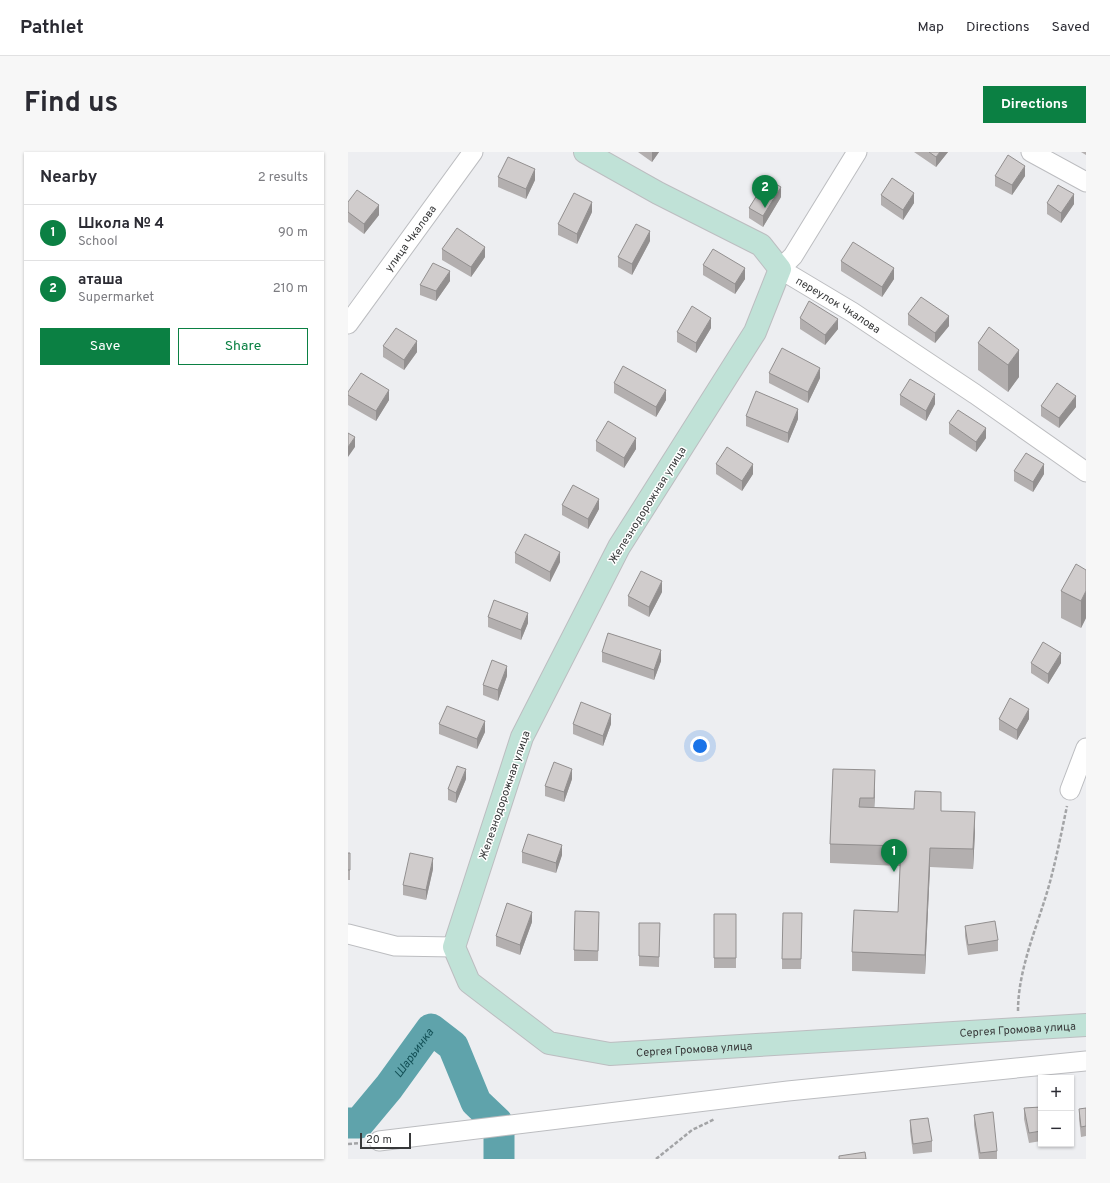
<!DOCTYPE html>
<html lang="en">
<head>
<meta charset="utf-8">
<style>
	body { margin:0; font-family:Overpass,sans-serif; background:#f7f7f7; color:#2b2b33 }
	.controls { position:absolute; right:12px; bottom:12px; display:grid; overflow:hidden; border-radius:0px; box-shadow:0 1px 3px #0004 }
	.controls button { width:36px; height:36px; display:grid; place-items:center; padding:0; border:0; border-bottom:1px solid #e1e1e2; background:#fff; color:#2b2b33; font:20px sans-serif }
	.scale { position:absolute; left:12px; bottom:10px; width:51px; box-sizing:border-box; padding-left:4px; border:2px solid #373839; border-top:0; font-size:11px; line-height:14px; white-space:nowrap; color:#373839; -webkit-text-stroke:3px #fff; paint-order:stroke }
	.you { position:absolute; left:352px; top:594px; width:14px; height:14px; margin:-10px; border:3px solid #fff; border-radius:50%; background:#1a73e8; box-shadow:0 0 0 6px #1a73e833 }
	.badge { display:grid; place-items:center; width:26px; height:26px; border-radius:50%; background:#0b8043; color:#fff; font-size:13px; font-weight:700 }
	.pin { position:absolute; translate:-50% -33px; filter:drop-shadow(0 1px 2px #0008) }
	.pin::after { content:''; position:absolute; top:21px; width:14px; height:12px; background:inherit; clip-path:polygon(0 0,100% 0,50% 100%) }
	.list { margin:0; padding:0; list-style:none }
	h2 { display:flex; justify-content:space-between; align-items:center; height:52px; margin:0; padding:0 16px; font-size:17px }
	h2 small { font-size:13px; font-weight:400; color:#7c7c81 }
	.list li { display:grid; grid-template-columns:26px 1fr auto; gap:12px; align-items:center; box-sizing:border-box; height:56px; padding:0 16px; border-top:1px solid #e1e1e2 }
	.list b { display:block; font-size:15px; white-space:nowrap }
	.list p { margin:0; font-size:13px; white-space:nowrap; color:#7c7c81 }
	.list em { font-size:13px; font-style:normal; color:#7c7c81 }
	.actions { display:flex; gap:8px; padding:12px 16px }
	.actions a { flex:1; padding:9px 0; border:1px solid #0b8043; border-radius:0px; text-align:center; font-size:14px; color:#0b8043 }
	.actions .main { background:#0b8043; color:#fff }
	.map { position:relative; flex:none; width:738px; height:1007px; overflow:hidden; border-radius:0px }
	header { display:flex; align-items:center; gap:24px; box-sizing:border-box; height:56px; padding:0 20px; background:#fff; border-bottom:1px solid #e1e1e2 }
	header strong { font-size:19px }
	nav { display:flex; gap:22px; margin-inline-start:auto; font-size:14px }
	.intro { display:flex; align-items:center; justify-content:space-between; box-sizing:border-box; height:96px; padding:0 24px }
	h1 { margin:0; font-size:28px }
	.button { padding:10px 18px; border-radius:0px; background:#0b8043; color:#fff; font-size:14px; font-weight:700 }
	main { display:flex; gap:24px; padding:0 24px }
	aside { flex:1; background:#fff; border-radius:0px; box-shadow:0 1px 3px #0004 }
	.map>svg:first-child { display:block }
	.lines { fill:none; stroke-linecap:round; stroke-linejoin:round }
	.river { stroke:#5fa3ab; stroke-width:31 }
	.street-casing { stroke:#bcbdc0; stroke-width:21 }
	.secondary-casing { stroke:#bcbdc0; stroke-width:24 }
	.path { stroke:#a3a4a6; stroke-width:2.5; stroke-dasharray:4 2; stroke-linecap:butt }
	.street { stroke:#fff; stroke-width:19 }
	.secondary { stroke:#c0e2d7; stroke-width:22 }
	.wall { fill:#b3afaf }
	.shaded-wall { fill:#928f8f }
	.building { fill:#d0cccc; stroke:#928f8f }
	.labels { text-anchor:middle; stroke-width:3; stroke-linejoin:round; paint-order:stroke }
	.street-label { font-size:11px; fill:#373839; stroke:#fff }
	.water-label { font-size:12px; font-style:italic; fill:#135056; stroke:#fff }
</style>
</head>
<body>
<header>
<strong>Pathlet</strong>
<nav><a>Map</a><a>Directions</a><a>Saved</a></nav>
</header>
<div class="intro"><h1>Find us</h1><a class="button">Directions</a></div>
<main>
<aside>
<h2>Nearby<small>2 results</small></h2>
<ul class="list">
<li><span class="badge">1</span><div><b>Школа № 4</b><p>School</p></div><em>90 m</em></li>
<li><span class="badge">2</span><div><b>аташа</b><p>Supermarket</p></div><em>210 m</em></li>
</ul>
<div class="actions"><a class="main">Save</a><a>Share</a></div>
</aside>
<div class="map">
<svg width="738" height="1007" viewBox="0 0 738 1007">
	<rect width="100%" height="100%" fill="#edeef1"/>
	<g class="lines">
		<g class="river">
			<path id="s1" d="M0,971h11l30,-36 42,-58 22,17 23,56 21,20"/>
			<path d="M151,1007v-25"/>
		</g>
		<defs>
			<g id="street">
				<path id="s2" d="M509,0l-64,104 -13,13 72,43 123,82 111,78"/>
				<path d="M683,0l55,30"/>
				<path id="s3" d="M0,172l125,-172"/>
				<path d="M722,638l16,-42"/>
				<path d="M0,782l47,12 59,1"/>
				<path d="M31,989l409,-50 298,-30"/>
			</g>
			<g id="secondary">
				<path id="s4" d="M237,0l73,41 103,52 19,24 -25,63 -136,215 -97,190 -68,210 15,35 80,61 61,11 476,-29"/>
			</g>
		</defs>
		<use href="#street" class="street-casing"/>
		<use href="#secondary" class="secondary-casing"/>
		<path class="path" d="M670,859c0,-45 22,-90 33,-133 6,-23 11,-48 16,-72
			M0,992l13,-1
			M308,1007l36,-29 23,-11"/>
		<use href="#street" class="street"/>
		<use href="#secondary" class="secondary"/>
	</g>
	<path class="wall" d="M290,0h21l-7,10z
		M566,0h34l-12,15z
		M733,0h5v3z
		M647,24h30l-13,19 -17,-9z
		M150,25l37,3 -9,19 -28,-12z
		M533,43l33,8 -11,17 -22,-15z
		M433,45l-18,30 -14,-9v-10z
		M0,50l31,13 -15,19 -16,-12z
		M699,51l27,1 -13,19 -14,-9z
		M244,60l-15,32 -19,-9v-11z
		M302,89l-18,34 -14,-8v-10z
		M94,97l43,8 -14,20 -29,-17z
		M493,109l53,18 -12,18 -41,-26z
		M355,113l42,14 -10,15 -32,-19z
		M102,129l-14,20 -16,-6v-10z
		M560,162l41,12 -14,17 -27,-18z
		M452,166l38,11 -13,16 -25,-16z
		M641,175l30,50 -11,15 -30,-22v-27z
		M363,176l-15,25 -19,-11v-10z
		M35,194l34,6 -13,18 -21,-13z
		M421,221l51,5 -12,25 -39,-20z
		M266,231l52,17 -10,17 -42,-24z
		M0,240l41,8 -13,21 -28,-16z
		M552,243l35,9 -9,17 -26,-16z
		M693,254l35,1 -17,21 -18,-12z
		M398,264l52,3 -10,24 -42,-17z
		M601,271l37,15 -10,14 -27,-18z
		M248,289l40,8 -12,19 -28,-17z
		M368,312l37,10 -11,17 -26,-17z
		M666,319l30,3 -11,18 -19,-11z
		M214,353l37,4 -11,20 -26,-14z
		M167,401l45,9 -10,20 -35,-19z
		M738,418v48l-5,10 -20,-10v-27z
		M314,440l-13,25 -21,-11v-10z
		M140,465l40,6 -7,17 -33,-13z
		M254,500l59,9 -7,19 -52,-18z
		M683,511h30l-13,21 -17,-11z
		M159,524l-9,25 -15,-6v-10z
		M651,567h30l-12,21 -18,-10z
		M91,572l46,8 -8,17 -38,-15z
		M225,572h38l-8,22 -30,-12z
		M485,617l42,20 -1,18 67,4 34,21 -2,37 -43,-2 -5,107 -73,-3v-19l46,-40 2,-46 -70,-3v-19z
		M118,627l-10,24 -8,-3v-11z
		M224,627l-8,23 -19,-6v-10z
		M174,700l40,3 -6,18 -34,-10z
		M0,701h2v27h-2z
		M85,717l-7,31 -23,-5v-10z
		M454,761l-1,56h-19v-10z
		M366,762h22v54h-22z
		M184,770l-12,33 -24,-9v-10z
		M251,770l-1,39h-24v-11z
		M291,771h21l-1,44 -20,-1z
		M617,774l33,14v11l-30,4 -3,-19z
		M693,955v34l-12,2 -5,-24v-11z
		M738,956v28l-5,1 -2,-18v-10z
		M626,963l23,36v8h-18l-5,-34z
		M562,968l22,21v11l-19,2 -3,-23z"/>
	<path class="shaded-wall" d="M304,0h7l-7,10z
		M592,0h8l-12,15v-10z
		M677,14v10l-13,19v-10z
		M187,17v11l-9,19v-10z
		M433,35v10l-18,30v-11z
		M566,41v10l-11,17v-10z
		M726,42v10l-13,19v-10z
		M244,50v10l-15,32v-10z
		M31,53v10l-15,19v-10z
		M302,79v10l-18,34v-11z
		M137,95v10l-14,20v-10z
		M397,116v11l-10,15v-10z
		M546,116v11l-12,18v-10z
		M102,119v10l-14,20v-10z
		M601,164v10l-14,17v-10z
		M363,166v10l-15,25v-10z
		M490,167v10l-13,16v-10z
		M69,189v11l-13,18v-10z
		M671,198v27l-11,15v-27z
		M472,216v10l-12,25v-11z
		M41,238v10l-13,21v-10z
		M318,238v10l-10,17v-10z
		M587,242v10l-9,17v-10z
		M728,244v11l-17,21v-10z
		M450,257v10l-10,24v-10z
		M638,276v10l-10,14v-10z
		M7,285v10l-7,10v-10z
		M288,286v11l-12,19v-10z
		M405,312v10l-11,17v-10z
		M696,312v10l-11,18v-10z
		M251,347v10l-11,20v-10z
		M212,400v10l-10,20v-10z
		M314,429v11l-13,25v-10z
		M738,439v27l-5,10v-27z
		M180,461v10l-7,17v-10z
		M313,498v11l-7,19v-10z
		M713,501v10l-13,21v-10z
		M159,514v10l-9,25v-11z
		M681,557v10l-12,21v-10z
		M263,562v10l-8,22v-10z
		M137,569v11l-8,17v-10z
		M118,617v10l-10,24v-10z
		M224,617v10l-8,23v-10z
		M527,618v19l-1,28v-19z
		M627,660v20l-2,37v-20z
		M214,693v10l-6,18v-10z
		M582,696v19l-5,107v-19z
		M85,706v11l-7,31v-10z
		M184,760v10l-12,33v-10z"/>
	<path class="building" d="M581,0h11l-4,5z
		M660,3l17,11 -13,19 -17,-9z
		M160,5l27,12 -9,20 -28,-12z
		M544,26l22,15 -11,17 -22,-15z
		M419,27l14,8 -18,29 -14,-8z
		M710,33l16,9 -13,19 -14,-10z
		M9,38l22,15 -15,19 -16,-12v-10z
		M226,41l18,9 -15,32 -19,-10z
		M288,72l14,7 -18,33 -14,-7z
		M109,76l28,19 -14,20 -29,-18z
		M505,90l41,26 -12,19 -41,-26z
		M365,97l32,19 -10,16 -32,-19z
		M85,111l17,8 -14,20 -16,-6z
		M573,145l28,19 -14,17 -27,-19z
		M461,149l29,18 -13,16 -25,-17z
		M344,154l19,12 -15,25 -19,-11z
		M641,175l30,23 -11,15 -30,-22z
		M48,176l21,13 -13,19 -21,-14z
		M434,196l38,20 -12,24 -39,-19z
		M275,214l43,24 -10,17 -42,-24z
		M13,221l28,17 -13,21 -28,-16v-3z
		M562,227l25,15 -9,17 -26,-16z
		M709,231l19,13 -17,22 -18,-12z
		M408,239l42,18 -10,24 -42,-17z
		M610,258l28,18 -10,14 -27,-19z
		M260,269l28,17 -12,20 -28,-17z
		M0,281l7,4 -7,10z
		M379,295l26,17 -11,17 -26,-17z
		M678,301l18,11 -11,18 -19,-11z
		M225,333l26,14 -11,20 -26,-14z
		M177,382l35,18 -10,20 -35,-19z
		M728,412l10,6v21l-5,10 -20,-10z
		M293,419l21,10 -13,26 -21,-11z
		M146,448l34,13 -7,17 -33,-13z
		M260,481l53,17 -7,20 -52,-18z
		M695,490l18,11 -13,21 -17,-11z
		M144,508l15,6 -9,24 -15,-5z
		M662,546l19,11 -12,21 -18,-11z
		M233,550l30,12 -8,22 -30,-12z
		M99,554l38,15 -8,18 -38,-15z
		M206,610l18,7 -8,23 -19,-6z
		M109,614l9,3 -10,24 -8,-4z
		M485,617l42,1 -1,28h-14l-1,9 55,2 1,-18 26,1v19l34,1 -2,37 -43,-1 -5,107 -73,-3 2,-42 44,2 3,-66 -71,-2z
		M180,682l34,11 -6,18 -34,-11z
		M0,701h2v17h-2z
		M62,701l23,5 -7,32 -23,-5z
		M159,751l25,9 -12,33 -24,-9z
		M227,759l24,1 -1,39 -24,-1z
		M435,761h19l-1,46h-19z
		M366,762h22v44h-22z
		M647,769l3,19 -30,5 -3,-19z
		M291,771h21l-1,34 -20,-1z
		M693,955v24l-12,2 -5,-25z
		M738,956v18l-5,1 -2,-18z
		M645,960l4,39 -17,2 -6,-38z
		M580,966l4,23 -19,3 -3,-24z
		M517,1000l1,7h-27v-3z"/>
	<g class="labels">
		<g class="street-label">
			<text dy="4" stroke="none"><textPath href="#s3" startOffset="106">улица Чкалова</textPath></text>
			<text dy="4" stroke="none"><textPath href="#s2" startOffset="209">переулок Чкалова</textPath></text>
			<text transform="translate(299 353) rotate(-58)" y="4">Железнодорожная улица</text>
			<text transform="translate(156 643) rotate(-71)" y="4">Железнодорожная улица</text>
			<text dy="4" stroke="none"><textPath href="#s4" startOffset="1595">Сергея Громова улица</textPath></text>
			<text dy="4" stroke="none"><textPath href="#s4" startOffset="1271">Сергея Громова улица</textPath></text>
		</g>
		<g class="water-label">
			<text dy="4" stroke="none"><textPath href="#s1" startOffset="100">Шарьинка</textPath></text>
		</g>
	</g>
</svg>
<div class="controls">
<button>+</button>
<button>−</button>
</div>
<div class="scale">20 m</div>
<div class="you"></div>
<div class="pin badge" style="left:546px;top:720px">1</div>
<div class="pin badge" style="left:417px;top:56px">2</div>
</div>
</main>
</body>
</html>
